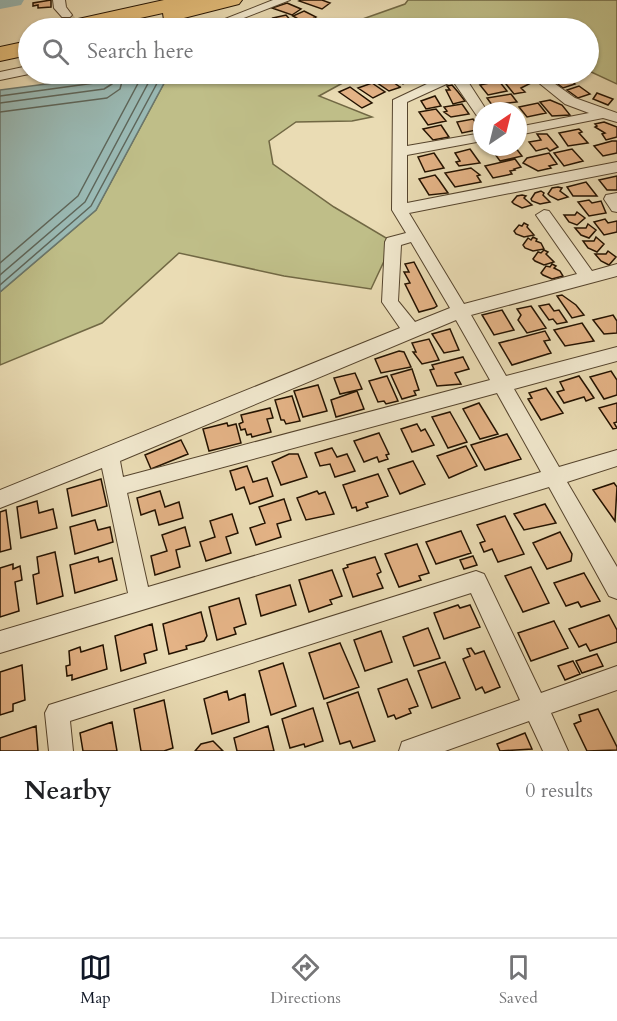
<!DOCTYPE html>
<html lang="en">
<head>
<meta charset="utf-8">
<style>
	body { margin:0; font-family:Cardo,serif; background:#f2f2f2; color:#202124 }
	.compass { position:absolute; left:473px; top:102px; width:54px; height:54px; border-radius:50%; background:#fff; box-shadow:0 2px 4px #0004; rotate:35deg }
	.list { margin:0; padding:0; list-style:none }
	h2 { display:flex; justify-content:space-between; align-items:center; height:78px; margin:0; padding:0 24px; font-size:26px }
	h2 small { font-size:20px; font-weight:400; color:#757577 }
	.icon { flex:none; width:33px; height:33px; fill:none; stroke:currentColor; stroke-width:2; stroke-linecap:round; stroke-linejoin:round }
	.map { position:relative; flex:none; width:617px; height:751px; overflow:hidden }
	.search { position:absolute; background:#fff; box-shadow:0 2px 4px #0004; left:18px; right:18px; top:18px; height:66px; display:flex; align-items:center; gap:15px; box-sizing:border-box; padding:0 21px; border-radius:33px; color:#757577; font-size:22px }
	.sheet { height:186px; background:#fff }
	nav { display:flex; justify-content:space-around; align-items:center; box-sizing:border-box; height:84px; border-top:2px solid #e0e0e0; background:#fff; font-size:16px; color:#757577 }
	nav a { display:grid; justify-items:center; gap:3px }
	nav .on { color:#111827 }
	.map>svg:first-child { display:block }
	.green { fill:#bfbe88; stroke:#716844; stroke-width:1.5 }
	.water { fill:#9abab5; stroke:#6a776d; stroke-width:1.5 }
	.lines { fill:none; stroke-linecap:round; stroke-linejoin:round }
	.shore { stroke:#5e665a; stroke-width:1.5 }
	.river { fill:#9abab5; fill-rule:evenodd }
	.building { fill:#e4b386; stroke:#231200; stroke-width:1.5 }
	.street-tunnel { stroke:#ccbe99; stroke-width:13; stroke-dasharray:13 7; stroke-linecap:butt }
	.street-casing { stroke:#55442d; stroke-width:2 }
	.highway-casing { stroke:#231200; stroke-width:2 }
	.street { fill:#f1e8ce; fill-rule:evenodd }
	.highway { fill:#e5be7a; fill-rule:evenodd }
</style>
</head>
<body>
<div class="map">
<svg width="617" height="751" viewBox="0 0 617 751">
	<rect width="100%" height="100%" fill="#eadcb4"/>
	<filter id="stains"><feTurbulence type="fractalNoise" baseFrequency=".00333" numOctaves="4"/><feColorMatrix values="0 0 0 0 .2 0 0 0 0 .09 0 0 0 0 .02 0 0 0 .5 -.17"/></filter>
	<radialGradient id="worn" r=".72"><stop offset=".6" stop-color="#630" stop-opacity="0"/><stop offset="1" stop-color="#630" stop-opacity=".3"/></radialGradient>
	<path class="green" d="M408,0h209v84l-28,-13 -1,-43h-266l35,-7 48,-17z
		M169,74h190l-40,22 53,21 -20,4 -56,1 -27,19 4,23 61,43 59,35 -22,47 -87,-13 -105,-23 -77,70 -102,42v-73l96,-82z"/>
	<path class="water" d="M123,74h46l-73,136 -96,82v-202z"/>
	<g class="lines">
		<path class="shore" d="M0,96l102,-14 6,-8
			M0,103l104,-14 8,-5 3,-10
			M0,112l107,-14 13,-9 4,-15
			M0,263l78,-67 65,-122
			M0,275l85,-73 68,-128
			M0,285l91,-79 71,-132"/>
		<path class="river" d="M0,0h24l-3,5 -21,4z"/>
	</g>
	<path class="building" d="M51,0v7l-13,1v-3l-5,1v-3z
		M301,0h21l8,3 -8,6 -23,-8z
		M287,3l14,6 -9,6 -20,-7z
		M304,11l12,6 -11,6 -12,-7z
		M286,15l7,8 -12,3 -8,-8z
		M386,74h19l8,5 -10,5z
		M409,74h21l2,1 -12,7z
		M562,74l13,10 -12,4 -14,-11z
		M383,75l17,12h1l-12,4 -16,-11z
		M524,75l7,8 -10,5 4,4 -11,2 -12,-15z
		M499,81l8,10 -19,4 -8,-10z
		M372,83l13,9 -12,6 -15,-10z
		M452,85l6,7 7,9 -12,3 -7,-14h4l-3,-4z
		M579,86l11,8 -12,4 -11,-8z
		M350,87l22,16 -10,5 -23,-16z
		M597,93l16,6 -5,6 -15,-6z
		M511,94l6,8 -25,3 -5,-7z
		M435,96l6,10 -15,3 -5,-8z
		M550,100l12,5 8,10 -18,1 -12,-14z
		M538,103l8,10 -19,4 -8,-10z
		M462,104l7,10 -18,3 -7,-5 3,-1 -3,-4z
		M436,109l10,12 -18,4 -9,-13z
		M473,119l8,10 -19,4 -5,-11z
		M604,122l13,5v10l-11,3 -4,-6 3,-1 -10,-6 2,-1 -2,-2z
		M441,125l8,12 -16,3 -10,-11z
		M579,129l3,3 -3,1 9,10 -20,3 -9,-13z
		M537,134h10l11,13 -8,4 -3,-3 -11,3 -7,-9 12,-2z
		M612,141h5v12l-14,3 -9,-10z
		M499,147h16l7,9 -22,5 -8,-11z
		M470,149l10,14 -21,3 -3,-4 4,-1 -5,-8z
		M572,149l11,12 -19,5 -10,-13z
		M434,153l10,15 -19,4 -7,-15z
		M549,153l8,11 -8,2 2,2 -13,3 -15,-8 4,-5z
		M515,159l6,8 -7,2 1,1 -5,1 2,3 -19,4 -8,-12z
		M471,168l9,7 -3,1 4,6 -26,5 -10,-14z
		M435,175l4,5 9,13 -19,2 -10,-16z
		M617,176v14h-10l-8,-10z
		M586,182l11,14h-24l-6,-9z
		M558,187l4,1 -2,3 8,6 -10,3 -8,-4 -2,-2 4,-6z
		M541,191l3,2 -1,2 7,7 -10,2 -8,-3 -1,-2 4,-6z
		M522,195l4,1 -2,2 8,7 -10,3 -8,-4 -2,-2 5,-6z
		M589,200l3,3 9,-2 5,12 -17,3 -11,-14z
		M577,212l8,6 -8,7 -8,-3 -5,-7h11z
		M605,219l3,4 9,-2v11l-13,3 -10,-13z
		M524,223l4,2 -1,2 7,8 -10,2 -8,-3 -2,-3 5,-6 3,1z
		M588,224l8,6 -7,8 -8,-3 -6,-7h11z
		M533,237l4,2 -1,2 5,2 3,6 -11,2 -8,-3 -2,-3 5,-7 3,2z
		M596,237l8,7 -7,8 -9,-4 -5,-7h11z
		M544,250l4,2 -2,2 8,8 -10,3 -9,-4 -2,-2 5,-7 3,1z
		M608,251l8,6 -7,8 -8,-4 -6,-7h11z
		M414,262l23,44 -3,2 -15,4 -14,-28 5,-1 -6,-11h5l-4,-8z
		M552,264l4,2 -2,2 6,3 3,5 -11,3 -9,-4 -2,-2 5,-7 4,1z
		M562,295l14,10 8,10 -12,3 -15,-22z
		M549,304l5,7 5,-1 8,12 -10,2 -4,-5 -4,1 -10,-14z
		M531,306l15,22 -19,5 -9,-13 3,-5 -4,-6z
		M502,310l12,20 -20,5 -12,-20z
		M613,315l4,6v12l-13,1 -11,-14z
		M582,323l12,18 -29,5 -11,-16z
		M450,329l9,21 -15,3 -12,-19z
		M545,331l5,9 -6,1 7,12 -39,12 -13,-22z
		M429,339l10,21 -17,4 -9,-12h3l-4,-9z
		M399,351l5,1 7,15 -30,6 -6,-14z
		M463,357l6,12 -14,4 6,11 -24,2 -7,-16 4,-1 -2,-4z
		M412,369l7,21 -5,1 2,4 -14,4 -11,-24z
		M611,371l6,9v15l-13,4 -14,-22z
		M355,373l7,16 -22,5 -6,-16z
		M387,376l11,25 -12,3 -2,-3 -6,1 -9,-21z
		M579,376l15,22 -8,3 -2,-4 -20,6 -7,-11 7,-2 -4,-8z
		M318,385l9,26 -24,6 -9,-26z
		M546,388l17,25 -22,7 -13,-21 4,-1 -3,-5z
		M357,391l7,18 -28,8 -5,-17z
		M292,396l8,25 -14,3 -2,-4h-3l-6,-20z
		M479,403l19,31 -18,5 -17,-30z
		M617,403v19l-3,1 3,5 -4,1 -14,-21z
		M270,408l3,10 -6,1 4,13 -19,5 -1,-3 -4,1 -2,-6 -4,1 -2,-6 4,-2 -2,-7z
		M450,412l17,30 -19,6 -16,-31z
		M227,423l1,3 8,-2 5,19 -32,8 -6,-22z
		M417,424l4,7 4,-2 9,16 -22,7 -11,-23z
		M379,433l10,21 -3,1 2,4 -9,3 -2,-5 -13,5 -10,-21z
		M507,434l14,25 -36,11 -14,-25z
		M181,440l7,14 -37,15 -6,-14z
		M466,446l11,20 -28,12 -12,-22z
		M332,448l5,9 10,-3 8,17 -20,6 -5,-13 -10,2 -5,-13z
		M289,454h9l9,23 -26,8 -9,-23z
		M413,461l12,23 -25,10 -12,-25z
		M247,466l6,16 14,-4 6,18 -23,8 -6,-17 -8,3 -6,-19z
		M378,474l10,22 -22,7 2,4 -11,4 -1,-4 -4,1 -9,-23z
		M101,479l6,27 -35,10 -5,-27z
		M614,483l3,4 -2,34 -22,-31z
		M160,491l5,16 14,-5 4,16 -24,7 -4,-15 -14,5 -4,-17z
		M317,491l2,3 6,-2 9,22 -28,6 -9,-22z
		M284,499l7,21 -14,4 4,13 -25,8 -6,-17 15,-5 -6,-16z
		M37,501l2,12 14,-4 4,19 -36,10 -4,-31z
		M545,504l11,19 -32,7 -10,-16z
		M6,510l5,39 -11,3v-40z
		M232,514l6,19 -12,4 5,16 -25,8 -6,-19 15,-5 -5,-16z
		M505,516l19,38 -26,8 -6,-13 -8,3 -4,-9 5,-2 -8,-16z
		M95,520l3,10 12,-3 3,15 -38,12 -5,-27z
		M185,527l5,19 -14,4 4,17 -25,8 -4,-19 16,-5 -5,-16z
		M461,531l10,22 -35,11 -10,-22z
		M560,532l12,22 -1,7 -24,8 -14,-26z
		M417,544l12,29 -10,3 2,4 -22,7 -14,-33z
		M55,552l8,44 -26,8 -4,-29 6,-2 -2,-16z
		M473,556l4,9 -13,4 -4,-9z
		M98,557l1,5 13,-4 5,22 -42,13 -5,-28z
		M375,557l6,15 -4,2 6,14 -30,9 -10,-28 5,-2 -1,-2z
		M13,564v5l7,-3 2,14 -7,2 4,29 -19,6v-49z
		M531,567l18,36 -26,9 -18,-36z
		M332,570l10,26 -12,4 2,4 -23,8 -10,-32z
		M584,573l16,28 -19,6 -3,-5 -12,4 -12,-23z
		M290,585l6,20 -35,11 -5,-21z
		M239,598l7,26 -12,4 2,6 -19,6 -8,-33z
		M458,605l2,3 10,-3 10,22 -36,12 -10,-26z
		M201,612l6,24 -3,5 -18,5 1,3 -18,5 -6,-30z
		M609,615l8,15v12l-27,9 -4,-7 -7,3 -10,-18z
		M554,621l14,27 -37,13 -13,-28z
		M152,624l5,26 -13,4 2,9 -25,8 -6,-35z
		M428,628l12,30 -26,8 -11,-29z
		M381,631l11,31 -27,9 -11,-31z
		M340,643l19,44 -35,12 -15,-46z
		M103,645l4,24 -35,11v-5l-5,1 -1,-10 4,-1 -1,-14 11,-4 1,5z
		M471,648l4,6 9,-3 16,36 -15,6 -3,-6 -6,3 -13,-31 7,-3 -3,-7z
		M597,654l6,12 -21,7 -6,-12z
		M573,661l7,13 -15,6 -7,-14z
		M445,662l15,36 -28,10 -14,-37z
		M283,663l13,43 -25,9 -12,-44z
		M22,665l3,35 -12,4v7l-13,4v-43z
		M407,679l11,27 -9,3 2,4 -15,6 -2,-4 -6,2 -10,-28z
		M227,691l2,9 16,-6 4,28 -37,12 -8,-35z
		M358,692l17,49 -22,7 -3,-7 -10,3 -13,-41z
		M164,700l9,48 -9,3h-23l-7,-42z
		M313,708l10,33 -18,6 -1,-3 -14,4 -8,-29z
		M598,709l19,38v3l-30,1 -13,-27 7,-3 -2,-6z
		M112,722l5,29h-34l-3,-18z
		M36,726l2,25h-38v-13z
		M268,726l6,25h-37l-3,-13z
		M525,733l7,16 -32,2 -3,-7z
		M213,741l10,10h-28l6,-7z"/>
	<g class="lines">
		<path class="street-tunnel" d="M66,15l7,13"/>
		<defs>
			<path id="street" d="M53,0h12l1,7 6,8 -2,2h-8l-8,-9z
				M273,0h17l-72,28h-16z
				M28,66l1,8 -29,6v-8z
				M448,74h15l24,37h-5v6l-5,-1 -24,-35 -46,21v44l75,-13v8l-75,14v48l210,-41v10l-208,41 55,91 113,-30 -41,-59 8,-5 5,1 43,60 25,-7v12l-146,39 35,61 111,-29v14l-103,28 45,78 58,-17v16l-50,16 50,85v32l-8,-3 -60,-109 -549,166v-22l128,-38 -26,-125 -102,40v-18l400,-162 -18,-26 3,-60 2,-4 19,-5 -14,-23 1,-110zM411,242l39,66 -35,14 -17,-21 3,-56zM456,320l34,60 -367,97 -3,-16zM497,393l44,79 -393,115 -21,-94z
				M528,74h13l34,24 42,15v9l-14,-4 -85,17v-8l71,-14 -24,-9z
				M617,193v19l-5,-1 -8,-12 2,-4z
				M476,571l8,3 57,119 76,-27v24l-66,23 17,38h-25l-14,-30 -84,30h-46l3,-9 118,-42 -49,-107 -401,128 3,30h-24l-4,-38 4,-8z"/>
			<path id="highway" d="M164,0h78l-3,4 -67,17 -8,-1 -1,-7 -68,15h-38l3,-5z
				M28,41v14l-28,6v-14z"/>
		</defs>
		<use href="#street" class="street-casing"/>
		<use href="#highway" class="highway-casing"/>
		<use href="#street" class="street"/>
		<use href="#highway" class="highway"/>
	</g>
	<rect width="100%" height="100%" filter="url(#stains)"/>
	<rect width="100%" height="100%" fill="url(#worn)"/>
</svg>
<svg class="compass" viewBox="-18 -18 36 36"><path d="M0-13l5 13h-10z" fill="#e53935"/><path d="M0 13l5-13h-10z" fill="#757577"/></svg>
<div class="search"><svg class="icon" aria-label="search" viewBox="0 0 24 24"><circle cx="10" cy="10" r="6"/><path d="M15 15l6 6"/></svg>Search here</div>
</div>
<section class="sheet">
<h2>Nearby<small>0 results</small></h2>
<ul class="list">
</ul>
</section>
<nav>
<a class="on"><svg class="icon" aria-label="map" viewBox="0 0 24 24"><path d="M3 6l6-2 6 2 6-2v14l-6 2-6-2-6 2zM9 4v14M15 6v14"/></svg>Map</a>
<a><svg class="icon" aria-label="directions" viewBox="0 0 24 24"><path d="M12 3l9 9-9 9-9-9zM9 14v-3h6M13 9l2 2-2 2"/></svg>Directions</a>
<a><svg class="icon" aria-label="saved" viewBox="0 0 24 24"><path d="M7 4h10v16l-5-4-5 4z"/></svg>Saved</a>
</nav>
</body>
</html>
